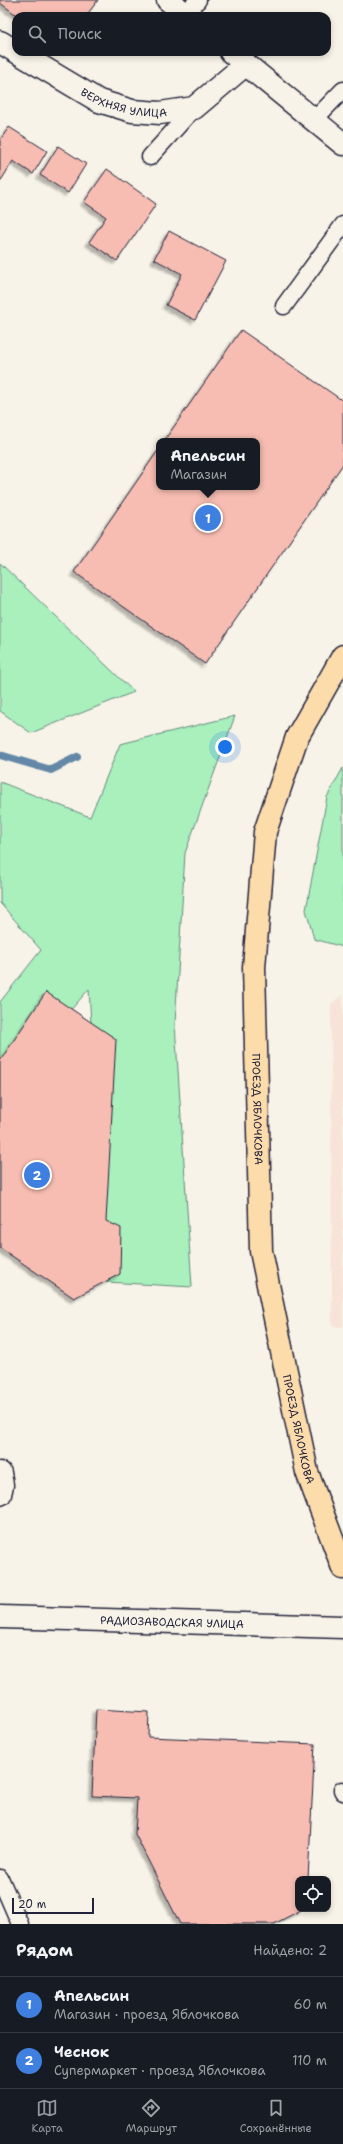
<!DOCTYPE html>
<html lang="ru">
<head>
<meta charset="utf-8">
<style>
	body { margin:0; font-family:"Shantell Sans",sans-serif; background:#20242c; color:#f1f3f6 }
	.controls { position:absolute; right:12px; bottom:12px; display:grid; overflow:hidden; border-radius:8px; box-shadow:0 2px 6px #0003 }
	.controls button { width:36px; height:36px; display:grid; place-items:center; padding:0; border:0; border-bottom:1px solid #363941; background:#171b24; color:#f1f3f6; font:20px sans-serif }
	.scale { position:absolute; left:12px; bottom:10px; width:82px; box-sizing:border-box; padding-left:4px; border:2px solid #22223b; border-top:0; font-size:11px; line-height:14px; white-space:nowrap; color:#22223b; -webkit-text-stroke:3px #f7f3e8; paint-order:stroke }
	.you { position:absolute; left:225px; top:747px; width:14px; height:14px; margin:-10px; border:3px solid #fff; border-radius:50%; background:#1a73e8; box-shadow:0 0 0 6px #1a73e833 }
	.badge { display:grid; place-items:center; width:26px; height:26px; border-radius:50%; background:#9495a2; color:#fff; font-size:13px; font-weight:700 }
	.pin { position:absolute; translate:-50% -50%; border:2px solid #fff; box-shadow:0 1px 4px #0006 }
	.popup { position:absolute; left:156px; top:438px; width:104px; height:52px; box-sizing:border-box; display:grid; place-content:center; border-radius:8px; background:#171b24; filter:drop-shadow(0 1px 3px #0005); font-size:13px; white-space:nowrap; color:#9ea1a6 }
	.popup b { font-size:15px; color:#f1f3f6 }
	.popup::after { content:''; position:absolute; left:50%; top:100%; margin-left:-8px; border:8px solid transparent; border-top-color:#171b24 }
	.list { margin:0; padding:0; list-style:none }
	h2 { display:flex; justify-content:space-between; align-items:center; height:52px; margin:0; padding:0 16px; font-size:17px }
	h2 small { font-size:13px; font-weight:400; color:#9ea1a6 }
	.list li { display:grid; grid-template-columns:26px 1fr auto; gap:12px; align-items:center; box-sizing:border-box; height:56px; padding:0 16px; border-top:1px solid #363941 }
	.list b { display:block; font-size:15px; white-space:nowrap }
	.list p { margin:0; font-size:13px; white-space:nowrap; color:#9ea1a6 }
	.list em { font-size:13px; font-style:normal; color:#9ea1a6 }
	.icon { flex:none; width:22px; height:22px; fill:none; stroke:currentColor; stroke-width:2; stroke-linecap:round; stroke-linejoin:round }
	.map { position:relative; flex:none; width:343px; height:1924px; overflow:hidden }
	.search { position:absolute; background:#171b24; box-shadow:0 2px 6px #0003; left:12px; right:12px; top:12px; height:44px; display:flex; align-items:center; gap:10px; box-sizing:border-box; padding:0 14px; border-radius:12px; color:#9ea1a6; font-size:15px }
	.sheet { height:164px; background:#171b24 }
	nav { display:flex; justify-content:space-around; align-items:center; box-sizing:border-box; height:56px; border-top:1px solid #363941; background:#171b24; font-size:11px; color:#9ea1a6 }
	nav a { display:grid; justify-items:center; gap:2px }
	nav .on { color:#9495a2 }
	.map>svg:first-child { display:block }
	.built { fill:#f7e3d8 }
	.green { fill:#a9f0bd; stroke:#66897c }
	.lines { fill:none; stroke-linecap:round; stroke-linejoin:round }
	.stream { stroke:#6387a6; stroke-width:8 }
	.building { fill:#f7bdb2; stroke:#22223b; filter:url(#shadow) }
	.lane-casing { stroke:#22223b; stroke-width:19 }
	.street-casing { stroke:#22223b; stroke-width:25 }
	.secondary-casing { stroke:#22223b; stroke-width:25 }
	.primary-casing { stroke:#22223b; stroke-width:25 }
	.lane { stroke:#f7f3e8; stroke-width:16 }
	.street { stroke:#f7f3e8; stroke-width:22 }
	.secondary { stroke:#f7f3e8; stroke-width:22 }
	.primary { stroke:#fddcac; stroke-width:22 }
	.labels { text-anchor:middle; stroke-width:4; stroke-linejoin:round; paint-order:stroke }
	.street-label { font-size:11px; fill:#22223b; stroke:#f7f3e8 }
</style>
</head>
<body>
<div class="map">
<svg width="343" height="1924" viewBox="0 0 343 1924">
	<defs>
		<filter id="shadow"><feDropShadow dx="-3.5" dy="3.5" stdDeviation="1" flood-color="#0004"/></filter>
	</defs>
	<rect width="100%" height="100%" fill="#f7f3e8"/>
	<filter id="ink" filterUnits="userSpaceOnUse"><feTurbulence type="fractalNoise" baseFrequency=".025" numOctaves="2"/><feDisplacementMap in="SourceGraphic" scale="8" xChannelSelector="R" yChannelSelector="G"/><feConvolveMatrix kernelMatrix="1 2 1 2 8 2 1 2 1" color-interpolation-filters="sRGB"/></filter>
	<g filter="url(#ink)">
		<path class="built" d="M343,994v333l-11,-1 -1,-322z"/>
		<path class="green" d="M0,563l134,129 -103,41 -31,-22z
			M235,716l-50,137 -10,171 17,263 -86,-5 -17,-293 -89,102v-89l41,-52 -41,-47v-121l90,35 30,-73z
			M343,768v179l-29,-8 -8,-29 21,-113z"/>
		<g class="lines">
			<path class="stream" d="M0,755l51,15 26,-13"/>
		</g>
		<path class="building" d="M0,0h98l-12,16h-68l-18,-13z
			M9,127l38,24 -14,23 -20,-13 -13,21v-42z
			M58,146l28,18 -18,29 -28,-18z
			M107,169l49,35 -39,57 -28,-19 17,-25 -22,-15z
			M169,231l57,30 -31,59 -29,-15 16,-31 -28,-15z
			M241,330l102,71v63l-138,200 -131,-92 85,-123v38h98v-46h-93z
			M46,992l70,47 -10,182 15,7 -1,46 -46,24 -74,-50v-187z
			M96,1709l53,3 -1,25 167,7 -7,135h-10v30h5l-29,15h-94l-45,-90 2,-36 -45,-2z"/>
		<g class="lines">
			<defs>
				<path id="lane" d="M185,14l13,-14
					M314,120l29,-30
					M150,157l44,-49
					M284,306l59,-81
					M342,1790l1,2
					M0,1878l20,46"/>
				<g id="street">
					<path id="s1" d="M0,42l99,59 33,10 28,2 34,-5 52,-44"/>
				</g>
				<g id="secondary">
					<path d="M168,0l20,16"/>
					<path d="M231,52l112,92"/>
					<path d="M0,1473l2,12 -2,9"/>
					<path id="s2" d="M0,1617l343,10"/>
				</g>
				<g id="primary">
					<path id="s3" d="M343,656l-46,81 -32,95 -11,135 7,284 46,221 36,96"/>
				</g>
			</defs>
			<use href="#lane" class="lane-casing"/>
			<use href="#street" class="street-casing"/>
			<use href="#secondary" class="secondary-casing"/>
			<use href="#primary" class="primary-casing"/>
			<use href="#lane" class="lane"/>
			<use href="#street" class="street"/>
			<use href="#secondary" class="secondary"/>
			<use href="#primary" class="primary"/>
		</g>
	</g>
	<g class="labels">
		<g class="street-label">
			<text dy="4" stroke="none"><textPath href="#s1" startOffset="140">ВЕРХНЯЯ УЛИЦА</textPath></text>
			<text dy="4" stroke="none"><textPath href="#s3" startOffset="471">ПРОЕЗД ЯБЛОЧКОВА</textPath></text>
			<text dy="4" stroke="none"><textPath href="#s3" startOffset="795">ПРОЕЗД ЯБЛОЧКОВА</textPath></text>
			<text dy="4" stroke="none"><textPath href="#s2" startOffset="172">РАДИОЗАВОДСКАЯ УЛИЦА</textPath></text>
		</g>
	</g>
</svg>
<div class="controls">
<button><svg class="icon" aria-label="locate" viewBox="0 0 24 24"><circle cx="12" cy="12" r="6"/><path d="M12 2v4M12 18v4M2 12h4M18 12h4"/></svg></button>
</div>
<div class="scale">20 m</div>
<div class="you"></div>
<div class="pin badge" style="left:208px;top:518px;background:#3f7fe0">1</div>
<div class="popup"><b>Апельсин</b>Магазин</div>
<div class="pin badge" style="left:37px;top:1175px;background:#3f7fe0">2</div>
<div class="search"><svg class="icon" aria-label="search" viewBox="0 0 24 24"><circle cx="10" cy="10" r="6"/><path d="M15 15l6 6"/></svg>Поиск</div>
</div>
<section class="sheet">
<h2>Рядом<small>Найдено: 2</small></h2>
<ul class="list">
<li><span class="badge" style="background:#3f7fe0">1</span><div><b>Апельсин</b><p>Магазин · проезд Яблочкова</p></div><em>60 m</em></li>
<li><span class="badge" style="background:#3f7fe0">2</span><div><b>Чеснок</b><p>Супермаркет · проезд Яблочкова</p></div><em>110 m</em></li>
</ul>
</section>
<nav>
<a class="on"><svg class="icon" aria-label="map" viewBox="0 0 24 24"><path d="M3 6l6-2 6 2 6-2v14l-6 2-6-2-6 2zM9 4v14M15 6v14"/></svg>Карта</a>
<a><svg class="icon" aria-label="directions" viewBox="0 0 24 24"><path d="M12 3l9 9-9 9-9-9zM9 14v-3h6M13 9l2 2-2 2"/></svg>Маршрут</a>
<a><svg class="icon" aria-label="saved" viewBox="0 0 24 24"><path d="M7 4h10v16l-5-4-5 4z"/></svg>Сохранённые</a>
</nav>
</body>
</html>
